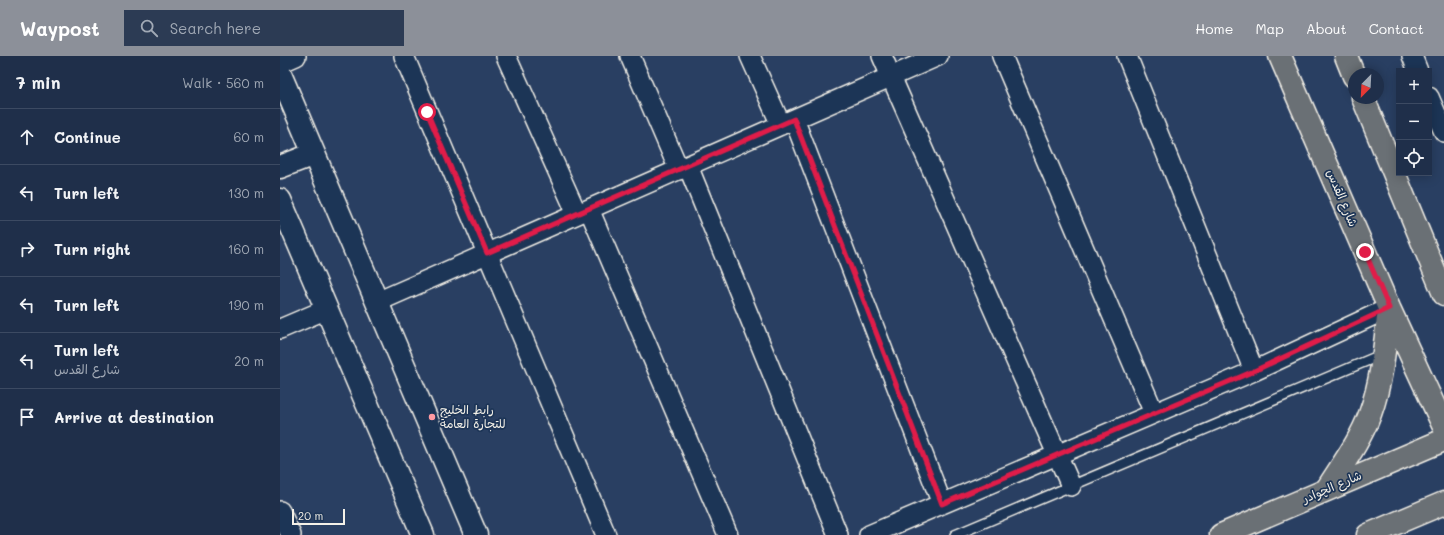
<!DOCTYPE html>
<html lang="en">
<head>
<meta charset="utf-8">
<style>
	body { margin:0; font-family:Mali,"Playpen Sans Arabic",sans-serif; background:#2c3b54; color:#f1f3f6 }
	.controls { position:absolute; right:12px; top:12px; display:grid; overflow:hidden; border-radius:0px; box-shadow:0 2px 10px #0003 }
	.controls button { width:36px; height:36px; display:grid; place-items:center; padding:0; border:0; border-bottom:1px solid #3c4a62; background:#1f2f4a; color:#f1f3f6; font:20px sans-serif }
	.compass { position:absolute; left:1068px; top:12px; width:36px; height:36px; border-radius:50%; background:#1f2f4a; box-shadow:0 2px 10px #0003; rotate:204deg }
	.scale { position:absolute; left:12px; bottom:10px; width:53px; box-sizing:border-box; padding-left:4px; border:2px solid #f4f1e8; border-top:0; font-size:11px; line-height:14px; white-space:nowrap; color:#f4f1e8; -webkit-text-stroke:3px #1d3557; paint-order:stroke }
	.stop { position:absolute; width:12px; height:12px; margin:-9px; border:3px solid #e11d48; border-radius:50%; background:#fff }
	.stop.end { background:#e11d48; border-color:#fff; box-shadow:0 1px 4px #0008 }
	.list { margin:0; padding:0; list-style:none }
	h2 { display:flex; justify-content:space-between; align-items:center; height:52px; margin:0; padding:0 16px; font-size:17px }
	h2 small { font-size:13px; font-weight:400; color:#a1a9b5 }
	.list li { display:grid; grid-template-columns:26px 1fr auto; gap:12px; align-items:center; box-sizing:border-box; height:56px; padding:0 16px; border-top:1px solid #3c4a62 }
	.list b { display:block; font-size:15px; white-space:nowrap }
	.list p { margin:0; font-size:13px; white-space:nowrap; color:#a1a9b5 }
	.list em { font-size:13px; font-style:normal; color:#a1a9b5 }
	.icon { flex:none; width:22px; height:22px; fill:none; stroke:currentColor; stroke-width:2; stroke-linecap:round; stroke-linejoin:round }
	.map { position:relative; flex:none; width:1164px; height:479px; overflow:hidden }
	header { display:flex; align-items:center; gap:24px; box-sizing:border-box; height:56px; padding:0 20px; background:#8c9099; color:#fff }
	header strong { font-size:19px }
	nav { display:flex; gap:22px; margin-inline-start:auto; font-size:14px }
	.search { width:280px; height:36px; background:#2c3b54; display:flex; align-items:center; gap:10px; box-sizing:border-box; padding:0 14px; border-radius:0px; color:#a1a9b5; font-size:15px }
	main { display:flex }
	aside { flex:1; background:#1f2f4a }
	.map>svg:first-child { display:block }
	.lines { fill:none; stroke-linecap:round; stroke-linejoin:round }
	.service-casing { stroke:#f4f1e8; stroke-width:12 }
	.minor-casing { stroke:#f4f1e8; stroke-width:22 }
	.tertiary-casing { stroke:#f4f1e8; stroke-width:25 }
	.primary-casing { stroke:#f4f1e8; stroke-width:25 }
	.service { stroke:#1d3557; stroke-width:9 }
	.minor { stroke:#1d3557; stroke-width:19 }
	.tertiary { stroke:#1d3557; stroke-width:22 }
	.primary { stroke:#6b6f75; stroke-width:22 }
	.route { stroke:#e11d48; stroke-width:5 }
	.poi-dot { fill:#ff9aa2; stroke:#1d3557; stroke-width:1.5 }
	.labels { text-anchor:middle; stroke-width:3.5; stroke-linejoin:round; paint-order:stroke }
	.street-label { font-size:12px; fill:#f4f1e8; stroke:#1d3557 }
	.poi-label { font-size:12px; fill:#f4f1e8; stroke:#1d3557; text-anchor:start }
</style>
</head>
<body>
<header>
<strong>Waypost</strong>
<div class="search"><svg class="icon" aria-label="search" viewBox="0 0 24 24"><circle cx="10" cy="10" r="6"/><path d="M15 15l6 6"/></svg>Search here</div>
<nav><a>Home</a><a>Map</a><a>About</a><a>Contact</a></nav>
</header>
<main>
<aside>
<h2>7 min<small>Walk · 560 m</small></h2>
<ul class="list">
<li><svg class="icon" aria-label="ahead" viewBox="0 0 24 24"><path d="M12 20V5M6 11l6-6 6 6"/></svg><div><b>Continue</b></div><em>60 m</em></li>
<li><svg class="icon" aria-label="left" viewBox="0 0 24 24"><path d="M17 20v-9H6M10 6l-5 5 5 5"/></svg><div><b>Turn left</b></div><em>130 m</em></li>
<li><svg class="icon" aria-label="right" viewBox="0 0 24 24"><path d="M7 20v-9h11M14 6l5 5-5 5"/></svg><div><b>Turn right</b></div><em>160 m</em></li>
<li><svg class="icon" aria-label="left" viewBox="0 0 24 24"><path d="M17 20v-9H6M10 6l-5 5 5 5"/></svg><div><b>Turn left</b></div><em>190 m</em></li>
<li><svg class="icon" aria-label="left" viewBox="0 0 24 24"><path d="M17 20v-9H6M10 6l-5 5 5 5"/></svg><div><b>Turn left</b><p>شارع القدس</p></div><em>20 m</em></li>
<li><svg class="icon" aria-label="arrive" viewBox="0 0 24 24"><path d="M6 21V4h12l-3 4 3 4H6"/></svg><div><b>Arrive at destination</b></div></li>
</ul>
</aside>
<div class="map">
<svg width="1164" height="479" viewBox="0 0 1164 479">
	<rect width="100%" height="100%" fill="#293f62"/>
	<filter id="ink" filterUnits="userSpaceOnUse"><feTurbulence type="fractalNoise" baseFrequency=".025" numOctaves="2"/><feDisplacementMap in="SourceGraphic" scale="8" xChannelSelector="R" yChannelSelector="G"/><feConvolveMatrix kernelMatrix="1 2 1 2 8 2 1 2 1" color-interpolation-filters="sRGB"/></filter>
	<g filter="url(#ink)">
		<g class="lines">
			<defs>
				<path id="service" d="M675,479l428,-181"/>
				<path id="minor" d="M124,0l202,479
					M226,0l71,158
					M350,0l49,114
					M470,0l31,69
					M602,0l189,430
					M722,0l152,357
					M847,0l127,315
					M1132,0l6,15
					M0,7l16,-7
					M1149,41l15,35
					M514,63l148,385
					M408,110l150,369
					M309,153l139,326
					M97,246l561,-246
					M0,273l47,-20
					M0,455l11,24
					M589,479l385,-164 135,-63"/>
				<path id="tertiary" d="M0,18l196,461
					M0,111l34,-13
					M0,144l143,335"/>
				<path id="primary" d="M1000,0l109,252 55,119
					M1066,0l8,20
					M1083,42l81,196
					M1047,433c15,-24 33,-48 43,-75 12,-33 15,-70 19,-105
					M941,479l223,-95
					M1088,479l76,-32"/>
			</defs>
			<use href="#service" class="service-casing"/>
			<use href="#minor" class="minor-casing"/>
			<use href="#tertiary" class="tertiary-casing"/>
			<use href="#primary" class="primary-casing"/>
			<use href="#service" class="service"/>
			<use href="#minor" class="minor"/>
			<use href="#tertiary" class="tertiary"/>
			<use href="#primary" class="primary"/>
		</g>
	</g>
	<g class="lines" filter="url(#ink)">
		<path class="route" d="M147,56l60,141 307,-134 148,385 312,-133 135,-63 -24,-56"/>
	</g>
	<circle class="poi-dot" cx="152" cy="361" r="4"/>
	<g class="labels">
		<g class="street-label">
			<text transform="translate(1062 142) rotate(67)" y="4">شارع القدس</text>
			<text transform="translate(1052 431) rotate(-23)" y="4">شارع الچوادر</text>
		</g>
		<g class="poi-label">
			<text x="160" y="358">رابط الخليج<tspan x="160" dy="14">للتجارة العامة</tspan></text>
		</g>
	</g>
</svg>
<div class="controls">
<button>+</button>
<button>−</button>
<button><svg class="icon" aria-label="locate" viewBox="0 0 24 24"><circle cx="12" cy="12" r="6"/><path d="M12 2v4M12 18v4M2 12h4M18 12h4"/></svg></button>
</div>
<svg class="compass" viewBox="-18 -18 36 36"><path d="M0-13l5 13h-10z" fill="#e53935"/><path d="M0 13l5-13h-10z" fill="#a1a9b5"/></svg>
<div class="scale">20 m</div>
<div class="stop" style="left:147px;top:56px"></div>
<div class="stop end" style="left:1085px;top:196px"></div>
</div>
</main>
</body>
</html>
